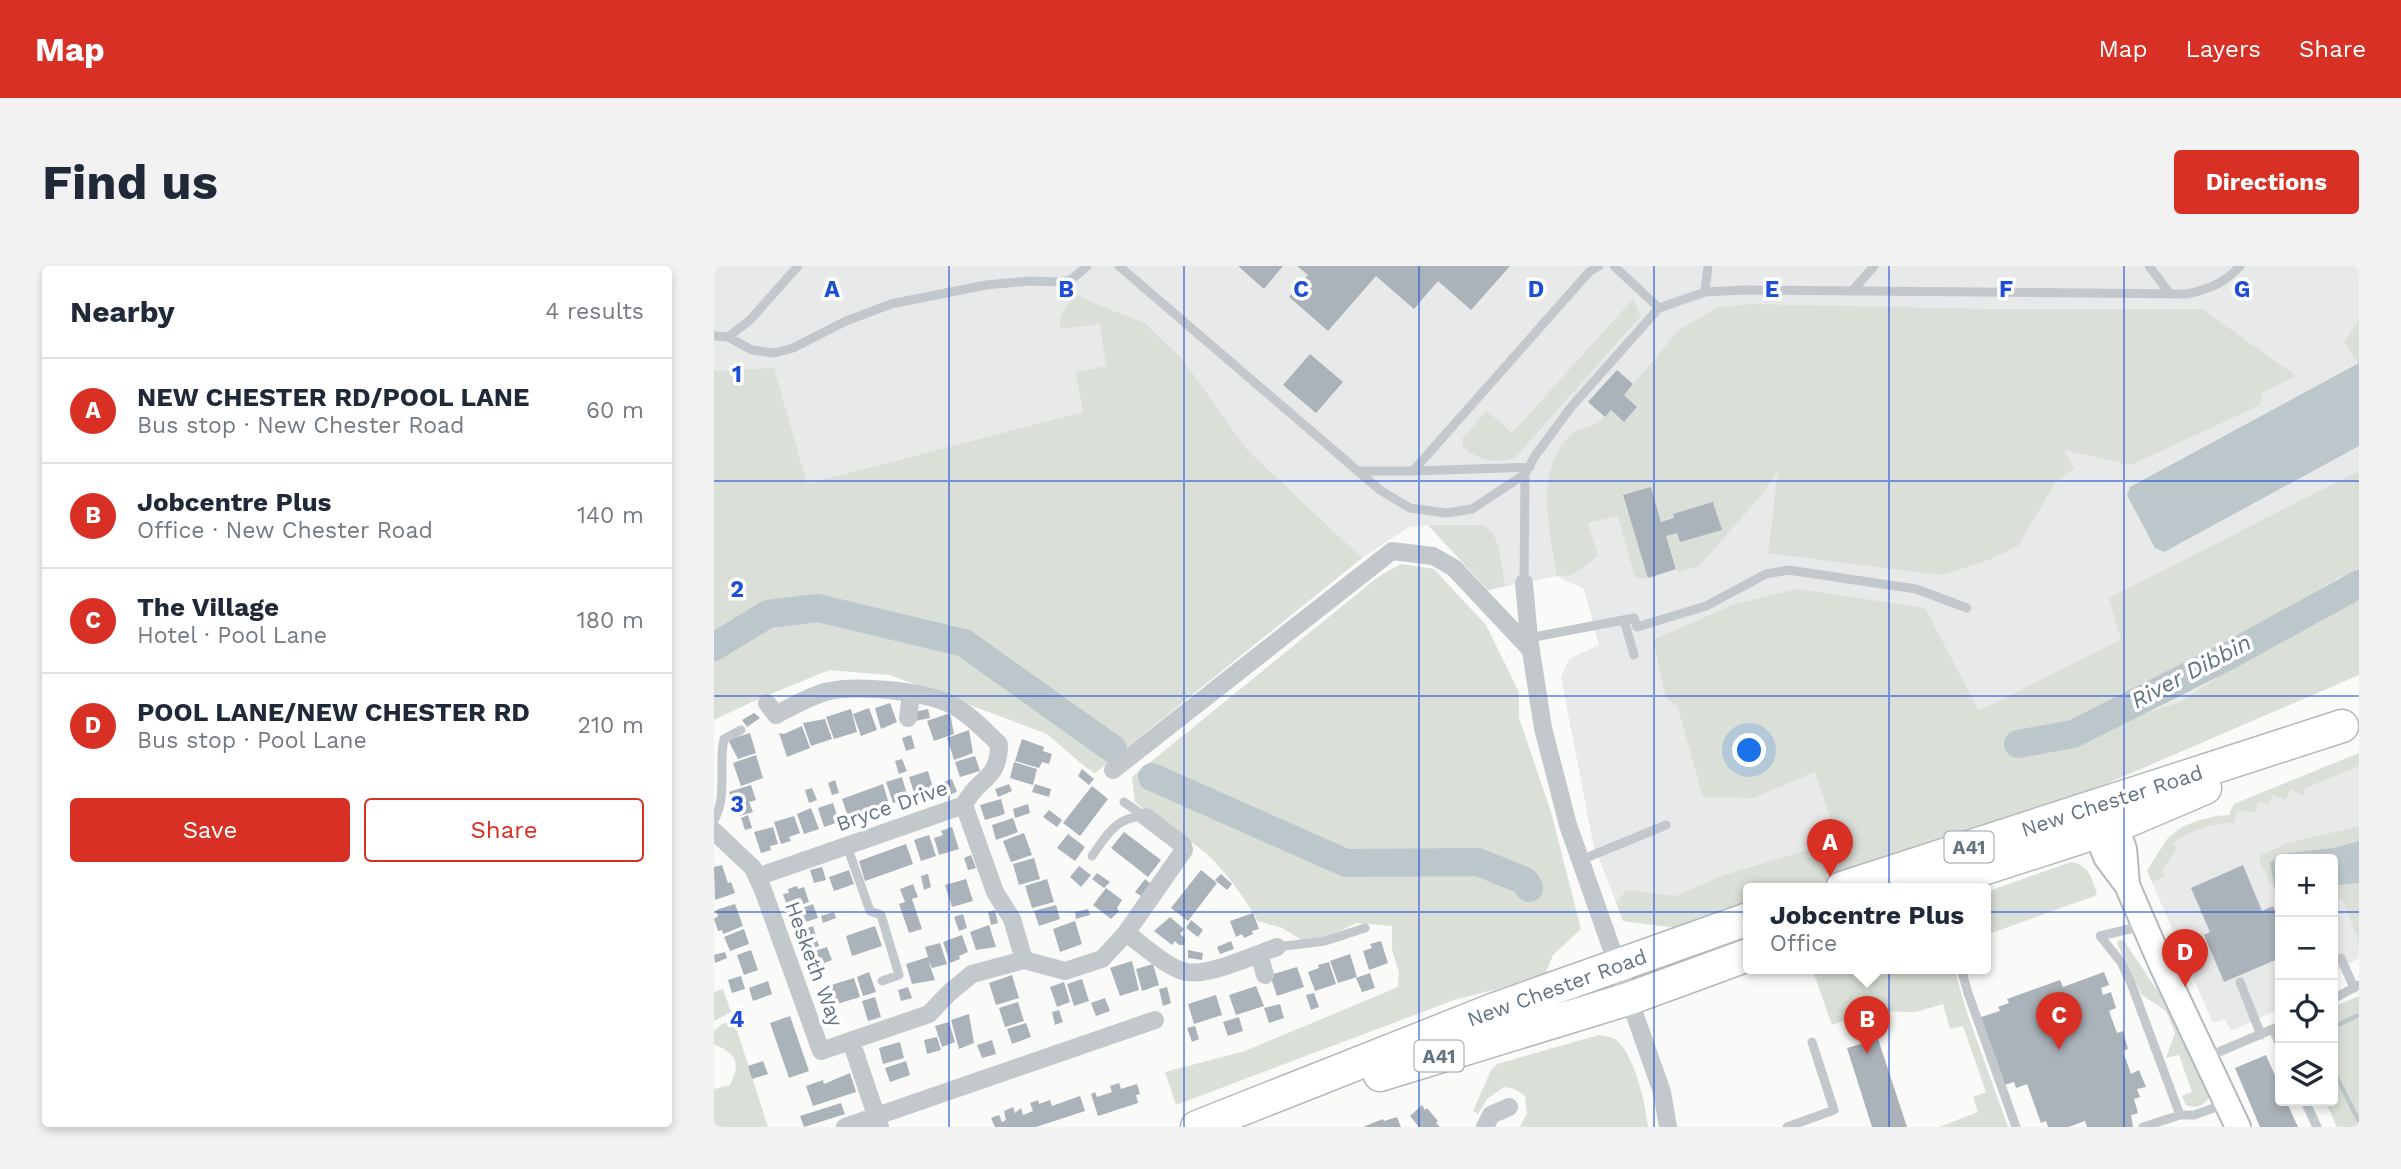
<!DOCTYPE html>
<html lang="en">
<head>
<meta charset="utf-8">
<style>
	body { margin:0; font-family:"Work Sans",sans-serif; background:#f2f2f3; color:#1f2937 }
	.controls { position:absolute; right:21px; bottom:21px; display:grid; overflow:hidden; border-radius:7px; box-shadow:0 4px 10px #0003 }
	.controls button { width:63px; height:63px; display:grid; place-items:center; padding:0; border:0; border-bottom:2px solid #e0e1e3; background:#fff; color:#1f2937; font:35px sans-serif }
	.you { position:absolute; left:1036px; top:485px; width:24px; height:24px; margin:-18px; border:5px solid #fff; border-radius:50%; background:#1a73e8; box-shadow:0 0 0 10px #1a73e833 }
	.badge { display:grid; place-items:center; width:46px; height:46px; border-radius:50%; background:#d93025; color:#fff; font-size:23px; font-weight:700 }
	.pin { position:absolute; translate:-50% -58px; filter:drop-shadow(0 2px 4px #0008) }
	.pin::after { content:''; position:absolute; top:37px; width:24px; height:21px; background:inherit; clip-path:polygon(0 0,100% 0,50% 100%) }
	.popup { position:absolute; left:1029px; top:617px; width:248px; height:91px; box-sizing:border-box; display:grid; place-content:center; border-radius:7px; background:#fff; filter:drop-shadow(0 2px 5px #0005); font-size:23px; white-space:nowrap; color:#747a83 }
	.popup b { font-size:26px; color:#1f2937 }
	.popup::after { content:''; position:absolute; left:50%; top:100%; margin-left:-14px; border:14px solid transparent; border-top-color:#fff }
	.list { margin:0; padding:0; list-style:none }
	h2 { display:flex; justify-content:space-between; align-items:center; height:91px; margin:0; padding:0 28px; font-size:30px }
	h2 small { font-size:23px; font-weight:400; color:#747a83 }
	.list li { display:grid; grid-template-columns:46px 1fr auto; gap:21px; align-items:center; box-sizing:border-box; height:105px; padding:0 28px; border-top:2px solid #e0e1e3 }
	.list b { display:block; font-size:26px; white-space:nowrap }
	.list p { margin:0; font-size:23px; white-space:nowrap; color:#747a83 }
	.list em { font-size:23px; font-style:normal; color:#747a83 }
	.actions { display:flex; gap:14px; padding:21px 28px }
	.actions a { flex:1; padding:16px 0; border:2px solid #d93025; border-radius:7px; text-align:center; font-size:24px; color:#d93025 }
	.actions .main { background:#d93025; color:#fff }
	.icon { flex:none; width:38px; height:38px; fill:none; stroke:currentColor; stroke-width:2; stroke-linecap:round; stroke-linejoin:round }
	.map { position:relative; flex:none; width:1645px; height:861px; overflow:hidden; border-radius:7px }
	header { display:flex; align-items:center; gap:42px; box-sizing:border-box; height:98px; padding:0 35px; background:#d93025; color:#fff }
	header strong { font-size:33px }
	nav { display:flex; gap:38px; margin-inline-start:auto; font-size:24px }
	.intro { display:flex; align-items:center; justify-content:space-between; box-sizing:border-box; height:168px; padding:0 42px }
	h1 { margin:0; font-size:49px }
	.button { padding:18px 32px; border-radius:7px; background:#d93025; color:#fff; font-size:24px; font-weight:700 }
	main { display:flex; gap:42px; padding:0 42px }
	aside { flex:1; background:#fff; border-radius:7px; box-shadow:0 4px 10px #0003 }
	.map>svg:first-child { display:block }
	.built { fill:#e8e9e9 }
	.green { fill:#dadfd7 }
	.water { fill:#bbc7cb }
	.lines { fill:none; stroke-linecap:round; stroke-linejoin:round }
	.stream { stroke:#bbc7cb; stroke-width:4.5 }
	.river { stroke:#bbc7cb; stroke-width:28 }
	.building { fill:#aab3b9 }
	.secondary-casing { stroke:#b3babf; stroke-width:28 }
	.highway-casing { stroke:#b4b9bd; stroke-width:35 }
	.lane { stroke:#c3c8cc; stroke-width:9 }
	.street { stroke:#c3c8cc; stroke-width:18 }
	.secondary { stroke:#fff; stroke-width:24 }
	.highway { stroke:#fff; stroke-width:32 }
	.grid { fill:none; stroke:#1d4ed8; stroke-width:2; stroke-opacity:0.55 }
	.labels { text-anchor:middle; stroke-width:7; stroke-linejoin:round; paint-order:stroke }
	.shield { fill:#fff; stroke:#939fa8; stroke-width:2 }
	.shield-label { font-size:19px; font-weight:bold; fill:#657683 }
	.street-label { font-size:21px; fill:#657683; stroke:#fff }
	.water-label { font-size:23px; font-style:italic; fill:#60757c; stroke:#fff }
	.grid-label { font-size:23px; text-anchor:middle; font-weight:bold; fill:#1d4ed8; stroke:#fff; stroke-width:7; stroke-linejoin:round; paint-order:stroke }
</style>
</head>
<body>
<header>
<strong>Map</strong>
<nav><a>Map</a><a>Layers</a><a>Share</a></nav>
</header>
<div class="intro"><h1>Find us</h1><a class="button">Directions</a></div>
<main>
<aside>
<h2>Nearby<small>4 results</small></h2>
<ul class="list">
<li><span class="badge">A</span><div><b>NEW CHESTER RD/POOL LANE</b><p>Bus stop · New Chester Road</p></div><em>60 m</em></li>
<li><span class="badge">B</span><div><b>Jobcentre Plus</b><p>Office · New Chester Road</p></div><em>140 m</em></li>
<li><span class="badge">C</span><div><b>The Village</b><p>Hotel · Pool Lane</p></div><em>180 m</em></li>
<li><span class="badge">D</span><div><b>POOL LANE/NEW CHESTER RD</b><p>Bus stop · Pool Lane</p></div><em>210 m</em></li>
</ul>
<div class="actions"><a class="main">Save</a><a>Share</a></div>
</aside>
<div class="map">
<svg width="1645" height="861" viewBox="0 0 1645 861">
	<rect width="100%" height="100%" fill="#fafaf8"/>
	<path class="built" d="M0,0h1645v409l-547,213h-64l-125,33 -30,-78 -32,-166 8,-18 30,-14 -15,-56 -27,-13 -69,14 -60,-65 -19,2 -47,31 -206,166 -442,-147z
		M1645,487v73l-72,17 -26,12 14,36 5,5v113l-49,22 -6,-12 -12,4 -66,-152 21,-34 15,-11 32,-10 14,-1 5,-11z
		M1619,633h9l17,43v16l-26,15z"/>
	<path class="green" d="M361,27l13,8 57,22 38,37 64,90 115,108 -267,215 -11,-7 -37,-32 -157,-59 -61,-5 -75,31 -40,19v-349l60,-3 33,116 276,-72 -7,-39 30,-7 -6,-42 -40,5 1,-13z
		M919,33l8,17 -126,142c-21,6 -35,3 -52,-11l-1,-8 25,-28 25,22z
		M1036,38l235,5h217l94,67 -33,16 -3,13 -129,60 -67,-15 10,18 -19,15 -37,63 -32,15 -45,14 -173,-22 10,-81 -20,27 -59,67 -21,6 -12,-36 11,-3 3,9 41,-12 -7,-27 -53,19 -10,-35 -28,9 25,82h-13l-17,-62 -30,7 10,33 -26,19 -15,1c-7,-46 -24,-102 13,-141 8,-7 20,-7 29,-13 5,-3 8,-8 12,-12l13,12 13,-15 -13,-12 56,-66 37,-21z
		M1645,54v43h-1l-14,-21z
		M1645,205v101l-12,7 -6,-3 -116,72 -147,74 -59,15 30,14 58,-25 73,-24 68,-45 111,-60v78l-332,143 -215,70h-64v20l-64,21 -61,-8 -7,-19 11,-12 49,6 48,-21 114,-34 -23,-69 -62,26 -50,-1 -26,-92 -11,-7 -13,-58 82,-36 63,-15 127,19 54,103 142,-71 -12,-42z
		M714,259h54c20,8 19,42 23,61l-17,4z
		M687,298l33,5 52,56 33,67v26l32,94 30,117 -28,26 -9,22 -90,23 -278,105 -11,-33 80,-21 153,-64 1,-15 -7,-22v-24l-36,-3 -32,16 -20,2 -22,-13 -24,-7c-17,-28 -37,-58 -64,-77 -19,-15 -40,-26 -59,-42l-3,-25 246,-200z
		M1645,487v13l-56,23 2,8 -14,-8 -6,11 -12,-5 -5,9 -9,-2 -4,11 -18,-3 -3,13c-25,1 -41,6 -61,20l4,5 -16,24 4,4 -13,6 -5,-11c25,-40 32,-50 82,-56l5,-11z
		M1645,560v15l-22,6 -58,7 -4,37h5v5l-5,-5 -16,-30 2,-6 26,-12z
		M1357,596c18,2 22,18 26,33l-111,40v-43z
		M1645,617v59l-17,-43h-9v-13z
		M1405,674l5,1 48,71 38,84c-6,10 -13,13 -24,9l-4,-9 10,-4 -13,-37 -13,3 9,-25 -9,-22 -24,-16 -25,-51z
		M1098,702h142l13,45 41,114h-69l39,-15 -5,-15 13,-5 -23,-66 -13,3 -7,-25 -27,8 -47,-1 -37,14z
		M9,723l8,23 -17,9v-29z
		M1645,730v131h-22l-12,-26h8v-94z
		M20,755l34,106h-54v-38l16,-4c11,-22 7,-31 -16,-41v-13l8,-7z
		M885,769c5,1 12,2 16,4 19,13 31,66 33,88h-128l7,-14 -2,-17 -10,-7 -11,-2 -17,12 -9,15 -5,-3 18,-41 6,-6z"/>
	<path class="water" d="M1645,97v83l-195,106 -9,-4 -28,-53 3,-8z
		M1645,575v42l-26,3v-27h-53v32h-5l-5,-28 9,-9 58,-7z"/>
	<g class="lines">
		<path class="stream" d="M1619,761l26,-12
			M1619,804l26,51"/>
		<path class="river" d="M0,381l54,-33 50,-6 146,35 149,106
			M1304,478l55,-10 157,-79 129,-71
			M438,511l194,86 132,-1 47,19 4,7"/>
	</g>
	<path class="building" d="M524,0h45l-19,23z
		M583,0h213l-39,44 -33,-29 -24,28 -38,-33 -48,55 -39,-34 19,-22z
		M596,88l33,28 -27,31 -33,-28z
		M903,104l16,14 -9,11 13,12 -13,15 -13,-12 -6,7 -17,-15z
		M937,221l10,35 13,-4 -1,-4 40,-12 9,28 -42,12 -3,-9 -11,3 10,33 -28,9 -25,-83z
		M176,437l7,19 -16,7 -6,-21z
		M155,442l8,22 -16,6 -8,-22z
		M137,443l6,23 -23,7 -8,-22z
		M214,443l2,9 -15,3 -1,-9z
		M40,447l6,5 -13,9 -5,-7z
		M236,447l4,21 -20,7 -7,-20z
		M111,453l7,20 -21,7 -8,-23z
		M88,460l8,22 -23,9 -8,-24 5,1z
		M255,464l4,23 -19,7 -7,-22z
		M36,467l6,20 -18,6 -10,-19z
		M197,469l4,13 -9,3 -4,-13z
		M308,473l22,8 -1,4 9,3 -3,10 -7,-2 -3,6 -24,-7z
		M42,489l7,23 -22,8 -8,-23z
		M261,490l5,15 -20,6 -5,-15z
		M188,493l5,12 -8,3 -4,-13z
		M300,496l23,7 -4,16 -23,-7z
		M368,503l12,10 -5,6 -11,-9z
		M214,505l5,17 -6,2 1,5 -12,4 -7,-22z
		M188,511l6,21 -15,5 -7,-21z
		M238,513l5,13 -15,5 -4,-13z
		M121,514l4,13 -7,2 -4,-12z
		M169,518l6,20 -35,10 2,4 -7,2 -7,-21z
		M295,518l3,7 -14,6 -3,-8z
		M321,518l16,5 -2,8 -17,-5z
		M37,519l5,15 -7,2 4,10 -14,4 -10,-24z
		M378,520l16,13 -28,37 -17,-13z
		M98,522l5,12 -8,3 -4,-13z
		M287,533l4,15 -20,6 -5,-15z
		M119,537l6,19 -15,5 -6,-19z
		M314,538l2,9 -15,5 -2,-9z
		M97,542l8,21 -15,5 -7,-20z
		M335,544l13,10 -5,7 -14,-10z
		M34,549l4,13 -7,2 -4,-12z
		M80,550l6,17 -11,4 2,4 -10,3 -7,-22z
		M299,552l5,14 -22,8 -4,-15z
		M59,561l5,17 -8,2 1,4 -10,3 -7,-21z
		M238,561l7,22 -20,6 -5,-17 9,-3 -2,-4z
		M410,566l37,28 -13,17 -37,-29z
		M310,567l8,22 -21,7 -8,-21z
		M354,568l17,13 -10,14 -18,-13z
		M215,569l7,21 -15,5 -7,-21z
		M192,578l7,20 -48,17 -6,-20z
		M257,589l5,13 -8,2 -4,-12z
		M320,592l6,21 -21,6 -6,-21z
		M8,599l6,18 3,-1 4,11 -20,7 -1,-33z
		M1529,599l19,46 11,-5 7,17v35l-56,24 -20,-47 6,-3 -19,-44z
		M365,600l12,9 -10,12 -11,-10z
		M108,601l4,13 -12,3 -4,-13z
		M135,604l5,14 -20,7 -5,-14z
		M487,604l16,13 -29,38 -17,-13z
		M383,607l13,9 -6,6 -12,-9z
		M214,608l3,13 -7,3 -3,-14z
		M507,608l11,10 -5,6 -12,-10z
		M252,613l7,22 -21,6 -7,-22z
		M333,613l7,23 -22,6 -7,-22z
		M431,613l6,5 -10,12 -6,-4z
		M199,618l5,13 -6,2 10,30 -13,4 -10,-29 6,-2 -5,-13z
		M83,620l1,3 6,-2 5,15 -21,7 -5,-15 6,-1 -1,-4z
		M392,622l16,12 -5,8 2,3 -8,8 -18,-14z
		M21,638l8,22 -20,8 -1,-4 -4,1 -4,-12 4,-3 -2,-6z
		M99,638l5,14 -19,6 -5,-13z
		M342,639l4,14 -21,7 -5,-15z
		M374,643l2,6 -14,4 -1,-7z
		M281,644l3,13 -7,2 -3,-13z
		M120,646l2,6 -13,5 -2,-7z
		M539,647l6,16 -7,2 1,3 -9,4 -2,-4 -6,3 -6,-16z
		M249,648l4,14 -8,3 -5,-14z
		M456,651l14,12 -4,5 5,4 -1,7h-5l-4,-4 -3,4 -18,-14z
		M477,654l12,10 -5,7 -12,-9z
		M361,655l7,23 -22,8 -7,-23z
		M275,659l7,22 -20,3 -6,-18z
		M99,660l6,20 -13,5 -7,-20z
		M161,660l7,20 -30,10 -6,-20z
		M30,663l5,15 -19,7 -6,-14z
		M248,669l6,17 -9,4 1,3 -10,4 -7,-21z
		M517,675l3,8 -14,5 -3,-7z
		M667,675l7,22 -19,7 -6,-19 9,-3 -2,-4z
		M226,677l7,21 -15,4 -4,-8 7,20 -23,4 -6,-20 22,-7 -3,-10z
		M113,681l5,13 -13,5 -4,-14z
		M37,684l7,20 -14,5 -7,-20z
		M474,684l15,3 -1,7 -14,-2z
		M11,686l2,6 -12,5 -1,-8z
		M636,688l7,23 -19,6 -8,-22z
		M418,695l7,29 -19,6 -10,-28z
		M615,696l7,22 -21,7 -7,-19 11,-4 -1,-3z
		M439,698l6,21 -17,6 -6,-22z
		M583,701l7,20 -27,9 -7,-21z
		M155,706l7,20 -13,4 -6,-19z
		M1390,706l5,13 -8,3 2,7 8,-3 5,16 -7,3 8,22 6,-2 5,18 -5,2 8,23 8,-4 7,17 -9,2 3,8 -6,2 4,14 -7,2 2,12h-46l-2,-6 -16,6h-21l-2,-6 -5,2 -14,-39 -11,4 -2,-6 -10,3 -23,-68 19,-6 -2,-4 11,-4 -2,-4 53,-19 3,7z
		M656,707l5,15 -13,4 -6,-14z
		M298,709l7,23 -23,7 -7,-22z
		M27,710l4,13 -13,4 -4,-13z
		M140,712l6,19 -36,11 -6,-19z
		M368,713l7,22 -15,5 -7,-22z
		M54,715l4,13 -19,7 -4,-13z
		M350,716l6,20 -13,5 -7,-20z
		M542,720l8,20 -28,9 -7,-20z
		M194,721l4,11 -11,3 -3,-11z
		M453,721l4,16 -8,3 -4,-17z
		M600,727l5,14 -8,3 -5,-15z
		M502,729l6,20 -28,9 -6,-20z
		M161,731l6,20 -13,4 -6,-20z
		M391,732l5,13 -14,5 -5,-13z
		M304,736l6,19 -19,6 -6,-19z
		M566,738l4,14 -15,5 -5,-15z
		M345,744l4,12 -8,3 -3,-13z
		M255,748l5,29 -15,6 -8,-29z
		M76,750l19,55 -20,7 -19,-55z
		M525,751l4,14 -15,5 -5,-14z
		M235,756l6,20 -13,5 -7,-21z
		M312,757l5,14 -19,7 -5,-15z
		M481,760l4,13 -7,3 -5,-14z
		M223,771l4,13 -14,4 -3,-14z
		M1164,773l6,18 23,70h-35l-25,-79z
		M278,774l4,14 -14,4 -5,-13z
		M186,776l4,16 -21,6 -4,-16z
		M1552,789l14,32v14h6l12,26h-38l-25,-59z
		M49,795l5,13 -16,5 -4,-13z
		M192,795l4,14 -20,7 -5,-14z
		M136,807l6,19 -43,14 -7,-20 17,-6 1,4z
		M405,817l2,6 16,-5 3,10 -4,1 2,8 -40,13 -7,-22 4,-2 2,5 15,-5 -2,-6z
		M366,830l5,15 -49,16h-41l-4,-9 8,-3 3,7 4,-2 -2,-9 9,-4 2,6 6,-5 2,7 10,-4 -3,-8 8,-3 1,4 11,-4 2,6z
		M127,837l4,11 -41,13 -4,-11z
		M708,839l3,5 2,-2 11,13 -2,2 4,4h-21l-9,-11z
		M683,851l4,10h-38l20,-8 1,2z"/>
	<g class="lines">
		<defs>
			<path id="secondary" d="M1402,560l8,23 3,35
				M1383,567l9,24 21,28 35,81 76,161"/>
			<path id="highway" d="M1128,622l500,-162
				M1210,622l192,-62 89,-38
				M666,809l248,-76 120,-44
				M483,861l298,-118 253,-90"/>
		</defs>
		<use href="#secondary" class="secondary-casing"/>
		<use href="#highway" class="highway-casing"/>
		<path class="lane" d="M405,0l261,224 30,18 36,5 26,-4 53,-35
			M900,0l45,42
			M1435,0l21,28
			M1139,24l21,-24
			M991,26l3,-26
			M0,70l14,1 22,-17 48,-54
			M14,71l24,13 22,3 19,-5 53,-27 45,-17 95,-19 43,-4 32,1 11,-3 15,-13
			M816,201l-117,4 176,-199 10,-6
			M644,205h55
			M810,317l1,-109 10,-18 36,-49 88,-99 46,-16 38,-2 444,4c22,-5 38,-11 53,-28
			M910,354l10,35
			M815,372l105,-20 3,9 69,-21 60,-32 22,-4 128,19 51,19
			M410,536l20,14
			M0,554c14,-23 4,-55 10,-81l17,-9
			M133,580l23,65 11,4 18,60 -17,6
			M378,590c14,-20 26,-42 54,-39
			M867,594l85,-35
			M1428,660l-42,10 21,26 10,21 49,132h14l31,-11
			M563,681l48,-6 40,-13
			M1627,692l13,30
			M1250,702l-2,4 6,21 48,134
			M1526,716l21,53
			M1619,733l26,-14
			M1559,763l7,16
			M1493,791l73,-31
			M1591,835l12,26
			M1073,861l47,-17 -22,-68
			M1429,861l37,-12"/>
		<path class="street" d="M810,317l5,55 14,90 25,97 94,267 6,35
			M53,437l9,12c15,-8 32,-18 49,-23 30,-8 96,-1 123,11 20,9 36,27 51,41 0,38 -21,32 -35,61
			M194,452l3,-24
			M399,504l279,-219 41,5 21,12 77,82
			M250,539l31,87 17,27 12,41
			M0,565l39,37 10,22 58,161 108,-37 20,-21 23,-19 52,-14 41,11 37,-12 24,-26c16,11 42,36 61,39 21,4 69,-17 90,-25
			M43,611l207,-72
			M412,667l58,-83 -1,-5 -37,-28
			M545,688l6,21
			M137,775l29,86
			M131,861l310,-107
			M771,861l6,-12 18,-8"/>
		<use href="#secondary" class="secondary"/>
		<use href="#highway" class="highway"/>
	</g>
	<path class="grid" d="M235,0v861M470,0v861M705,0v861M940,0v861M1175,0v861M1410,0v861M0,215h1645M0,430h1645M0,646h1566M1619,646h26"/>
	<g class="labels">
		<g class="shield">
			<rect x="1230.5" y="565.5" width="49" height="31" rx="5"/>
			<rect x="700.5" y="774.5" width="49" height="31" rx="5"/>
		</g>
		<g class="shield-label">
			<text x="1255" y="588">A41</text>
			<text x="725" y="797">A41</text>
		</g>
		<g class="street-label">
			<text transform="translate(1398 535) rotate(-18)" y="7">New Chester Road</text>
			<text transform="translate(178 540) rotate(-19)" y="7">Bryce Drive</text>
			<text transform="translate(100 698) rotate(70)" y="7">Hesketh Way</text>
			<text transform="translate(843 722) rotate(-20)" y="7">New Chester Road</text>
		</g>
		<g class="water-label">
			<text transform="translate(1477 405) rotate(-28)" y="8">River Dibbin</text>
		</g>
	</g>
	<g class="grid-label">
		<text x="118" y="31">A</text>
		<text x="352" y="31">B</text>
		<text x="587" y="31">C</text>
		<text x="822" y="31">D</text>
		<text x="1058" y="31">E</text>
		<text x="1292" y="31">F</text>
		<text x="1528" y="31">G</text>
		<text x="23" y="116">1</text>
		<text x="23" y="331">2</text>
		<text x="23" y="546">3</text>
		<text x="23" y="761">4</text>
	</g>
</svg>
<div class="controls">
<button>+</button>
<button>−</button>
<button><svg class="icon" aria-label="locate" viewBox="0 0 24 24"><circle cx="12" cy="12" r="6"/><path d="M12 2v4M12 18v4M2 12h4M18 12h4"/></svg></button>
<button><svg class="icon" aria-label="layers" viewBox="0 0 24 24"><path d="M12 4l9 5-9 5-9-5zM3 14l9 5 9-5"/></svg></button>
</div>
<div class="you"></div>
<div class="pin badge" style="left:1116px;top:611px">A</div>
<div class="pin badge" style="left:1153px;top:788px">B</div>
<div class="popup"><b>Jobcentre Plus</b>Office</div>
<div class="pin badge" style="left:1345px;top:784px">C</div>
<div class="pin badge" style="left:1471px;top:721px">D</div>
</div>
</main>
</body>
</html>
